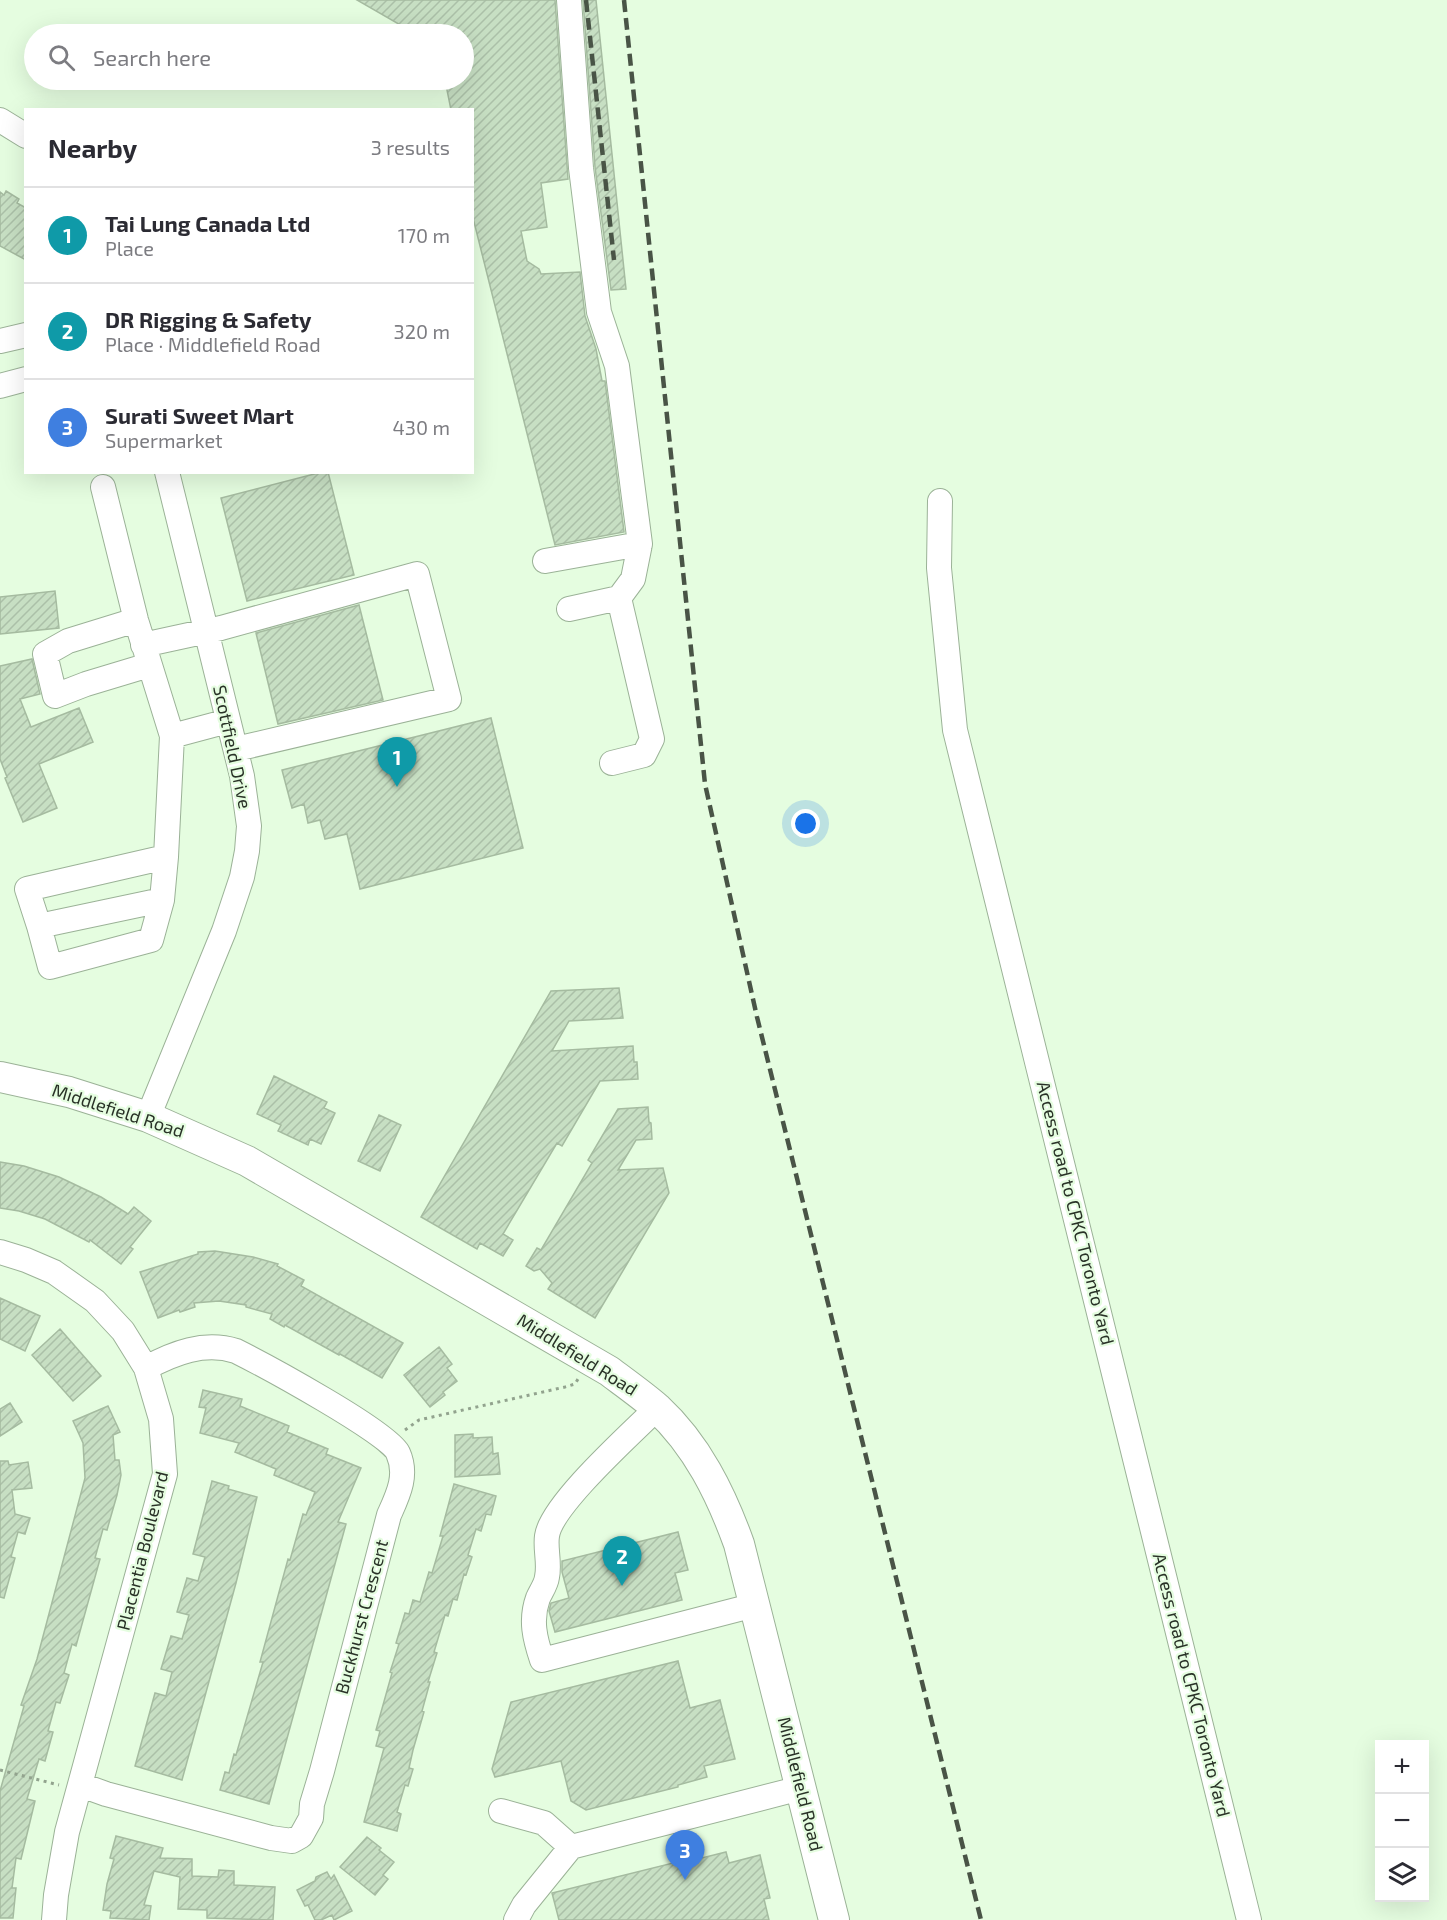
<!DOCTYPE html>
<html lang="en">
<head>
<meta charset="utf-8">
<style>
	body { margin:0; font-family:"Exo 2",sans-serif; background:#f2f2f3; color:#2b2b33 }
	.controls { position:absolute; right:18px; bottom:18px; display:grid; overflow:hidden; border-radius:0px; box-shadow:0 6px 24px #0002 }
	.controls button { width:54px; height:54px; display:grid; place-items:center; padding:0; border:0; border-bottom:2px solid #e1e1e2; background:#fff; color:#2b2b33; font:30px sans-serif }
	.you { position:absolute; left:806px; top:824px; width:21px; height:21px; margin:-15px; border:4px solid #fff; border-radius:50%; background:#1a73e8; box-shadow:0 0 0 9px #1a73e833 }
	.badge { display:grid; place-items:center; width:39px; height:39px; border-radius:50%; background:#db2777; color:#fff; font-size:20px; font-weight:700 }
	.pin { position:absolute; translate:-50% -50px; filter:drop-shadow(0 2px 3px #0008) }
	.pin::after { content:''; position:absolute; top:32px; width:21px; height:18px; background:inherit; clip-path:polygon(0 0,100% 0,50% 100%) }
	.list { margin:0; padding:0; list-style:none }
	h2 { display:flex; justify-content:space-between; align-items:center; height:78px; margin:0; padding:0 24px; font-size:26px }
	h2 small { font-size:20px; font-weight:400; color:#7c7c81 }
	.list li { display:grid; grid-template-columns:39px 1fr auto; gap:18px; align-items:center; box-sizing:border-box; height:96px; padding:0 24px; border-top:2px solid #e1e1e2 }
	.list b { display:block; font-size:22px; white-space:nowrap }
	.list p { margin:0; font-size:20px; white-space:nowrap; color:#7c7c81 }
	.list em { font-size:20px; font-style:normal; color:#7c7c81 }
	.icon { flex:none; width:33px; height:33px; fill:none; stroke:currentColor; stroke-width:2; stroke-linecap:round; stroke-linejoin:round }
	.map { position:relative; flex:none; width:1447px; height:1920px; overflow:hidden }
	.search { position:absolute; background:#fff; box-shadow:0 6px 24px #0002; left:24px; top:24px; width:450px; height:66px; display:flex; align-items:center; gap:15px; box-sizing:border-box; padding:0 21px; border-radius:33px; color:#7c7c81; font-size:22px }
	.panel { position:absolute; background:#fff; box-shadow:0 6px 24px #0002; left:24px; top:108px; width:450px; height:366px; border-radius:0px }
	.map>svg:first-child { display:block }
	.building { fill:url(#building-hatch); stroke:#a5bba0; stroke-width:1.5 }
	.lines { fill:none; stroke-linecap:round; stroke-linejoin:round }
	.minor-casing { stroke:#9bb297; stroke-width:26 }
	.major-casing { stroke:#9bb297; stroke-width:32 }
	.path { stroke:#92a38e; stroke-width:3; stroke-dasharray:3 4.5; stroke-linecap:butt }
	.minor { stroke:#fff; stroke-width:24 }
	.major { stroke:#fff; stroke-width:30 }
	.rail { stroke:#495446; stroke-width:4.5; stroke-dasharray:12 6; stroke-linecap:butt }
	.labels { text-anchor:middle; stroke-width:4.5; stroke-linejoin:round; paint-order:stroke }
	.street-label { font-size:18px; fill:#293227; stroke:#e5fde0 }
</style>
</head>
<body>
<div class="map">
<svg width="1447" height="1920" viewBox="0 0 1447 1920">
	<defs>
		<pattern id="building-hatch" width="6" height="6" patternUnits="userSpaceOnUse" patternTransform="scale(1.5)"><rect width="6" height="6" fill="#c7dfc3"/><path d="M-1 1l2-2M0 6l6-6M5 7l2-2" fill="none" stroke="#abc0a8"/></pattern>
	</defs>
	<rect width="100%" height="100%" fill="#e5fde0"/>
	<path class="building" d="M357,0h198l13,179 -27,4 6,44 -26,4 6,30 12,8 2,5 39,-2 5,44 11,33 6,32h3l19,151 -69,13 -83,-331v-104h-21l-6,-30h19v-46h-48z
		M583,0h13l30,289 -15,1 -16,-123z
		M6,191l13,8 -2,4 9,5v52l-26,-14v-54l4,3z
		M322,472h6l26,103 -107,26 -26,-103z
		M55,591l4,37 -59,6v-37z
		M359,605l24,95 -105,24 -22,-91z
		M32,659l8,35 -20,5 11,28 48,-19 14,34 -54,22 18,44 -34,14 -18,-44 2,-1 -7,-18v-93z
		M491,718l32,130 -163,41 -13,-55 -22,5 -5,-19 -12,3 -4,-19 -12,4 -10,-38z
		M619,988l4,30 -54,3 -17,30 81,-5 1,16h3l1,17 -38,2 -38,65 -5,-3 -54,91 10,6 -10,16 -23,-13 -3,6 -56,-32 130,-226z
		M274,1076l53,26 -3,6 11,5 -14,31 -11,-5 -2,6 -30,-14 3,-6 -24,-11z
		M648,1107l1,15 2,1 1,16 -16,1 -18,30 45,-2 6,25 -74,125 -47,-29 4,-6 -12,-14 -6,2 -8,-5 11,-18 4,2 51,-87 -4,-3 30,-51z
		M379,1115l22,10 -21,46 -22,-10z
		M0,1162l24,4 35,11 42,20 27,17 6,-7 17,14 -21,26 3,2 -12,15 -31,-24 -1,2 -44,-23 -26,-8 -19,-3z
		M215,1251l38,6 25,7 -1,2 27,14 -3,6 102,57 -21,35 -42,-24 -1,1 -54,-30 -1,2 -14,-8 2,-5 -26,-7v-2l-27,-4 -25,2 1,4 -15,5 -1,-2 -21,8 -18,-46 58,-18v-2z
		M0,1298l40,18 -15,35 -25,-12z
		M60,1329l41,47 -28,25 -41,-46z
		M439,1347l13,17 -5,4 10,13 -14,11 2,3 -15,12 -26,-32z
		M203,1390l39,9 -2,7 49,20 -2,6 41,17 -2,5 35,14 -23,54 8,2 -77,280 -49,-14 5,-18 4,1 5,-19 2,1 27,-93h-3l28,-103 2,1 13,-46 3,1 9,-23 -41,-17 2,-6 -41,-17 4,-9 -39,-10 6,-25 -7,-1z
		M10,1403l12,19 -22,14v-27z
		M108,1406l12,26 -7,3 2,25h4l2,15 -4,20 -10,35 -4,-1 -8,29 5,1 -24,87 -4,-2 -8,29 5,2 -9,28 -4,-1 -8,29 5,1 -8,29 -6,-2 -12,40 8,2 -14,58 -5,-1 -4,30h4l-3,30h-13v-127l24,-85 -3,-1 16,-46 48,-181 -2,-35 -10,-22z
		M473,1434v4l19,-1 1,17 5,-1 2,21 -45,3v-42z
		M0,1461h8l1,4 19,-3 4,26 -20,2 3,24 15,4 -5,16 -7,-2 -7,25 4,1 -11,40 -4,-1z
		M212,1481l17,5 -1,3 29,8 -21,86 -54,197 -47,-14 20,-73 11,3 6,-24 -11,-3 10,-33 11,3 7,-24 -12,-3 10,-34 11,3 7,-24 -12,-3z
		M454,1484l42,12 -5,19 -5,-1 -5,17 -5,-2 -8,26 4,2 -6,18 -2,-1 -7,26 -4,-1 -5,17 -3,-1 -11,37 3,1 -9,29h2l-8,29 2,1 -11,38 -4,18 4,1 -5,17 -3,-1 -8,27 4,2 -4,17 -33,-9 20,-74 -8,-2 4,-15 -4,-1 16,-57 -2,-1 9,-28 -3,-1 9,-30 4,1 4,-14 7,2 9,-30 3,1 11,-37h-3z
		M678,1532l10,38 -13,3 7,27 -127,32 -6,-21 2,-8 18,-5 -7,-26v-11z
		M678,1661l12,47 30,-8 15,59 -31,7 3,11 -29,8v2l-92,23 -15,-9 -10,-40 -66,16 -3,-8 19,-67z
		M116,1836l47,12 -3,10 32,1v17l26,1 1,-7 15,1v14l41,2 -2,33 -66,-2v-8l-29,-1 2,-32 -26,-6 -10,34 7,1 -2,14 -39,-2 1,-7 -8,-1 4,-26 7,-25 -4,-1z
		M367,1837l14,11 -2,2 15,12 -11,13 5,4 -13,16 -35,-28z
		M726,1852l3,11 31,-8 10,43 -6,1 5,21h-210l-7,-27 149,-37 1,2z
		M327,1872l4,7 3,-4 18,36 -18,9 -2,-5 -11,5h-6l-7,-15 -3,1 -8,-16 18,-9 1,-4z"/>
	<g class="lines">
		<defs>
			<path id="minor" d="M569,0l12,168 18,144 18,54 23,178 -7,35 -14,19 -50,11
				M0,120l26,16
				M0,341l26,-6
				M0,386l26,-7
				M103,487l33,133 36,116 56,-15
				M940,501l-1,67 16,162 294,1190
				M545,561l95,-17
				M136,620l-68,21 -23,13 10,42 31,-12 63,-19
				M143,645l78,-17 196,-54 32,125 -213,50
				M612,763l32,-8 8,-16 -33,-141
				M162,900l4,-43
				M39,926l11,41 101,-27 11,-40 -123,26 -12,-37 139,-32 6,-121
				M148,1117l76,-186 18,-54 5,-26 2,-25 -7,-50 -75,-304
				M0,1252l26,8 28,12 41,29 28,30 23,37 15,51 4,55 -98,358 -11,63 -2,25
				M657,1408c-24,24 -106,97 -110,128 -2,13 3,27 0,41 -1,8 -6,14 -9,21 -8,22 -3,41 4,62l213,-55
				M81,1785l25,9 165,44 21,3 9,-5 10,-18 1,-14 10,-33 67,-256c9,-20 19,-40 9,-62 -8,-20 -136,-89 -162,-102 -32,-10 -62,2 -90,17
				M501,1811l43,12 27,24
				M516,1920l8,-15 47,-58 230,-59"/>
			<path id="major" d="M0,1077l69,15 79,25 99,44 362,210c16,12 33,24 48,37 40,37 64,86 82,136l95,376"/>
		</defs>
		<use href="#minor" class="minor-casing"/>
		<use href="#major" class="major-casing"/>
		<path class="path" d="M405,1430l14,-10 146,-33 10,-3 3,-5
			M0,1770l59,15"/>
		<use href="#minor" class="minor"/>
		<use href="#major" class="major"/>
		<path class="rail" d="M586,0l28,260
			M624,0l81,784 52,233 224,903"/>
	</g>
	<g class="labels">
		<g class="street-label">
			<text transform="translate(232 747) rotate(78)" y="6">Scottfield Drive</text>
			<text transform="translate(118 1111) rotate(18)" y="6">Middlefield Road</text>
			<text transform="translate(1075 1213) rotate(76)" y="6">Access road to CPKC Toronto Yard</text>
			<text transform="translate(577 1355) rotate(32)" y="6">Middlefield Road</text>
			<text transform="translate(143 1551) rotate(-76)" y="6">Placentia Boulevard</text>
			<text transform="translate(362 1617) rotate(-75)" y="6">Buckhurst Crescent</text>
			<text transform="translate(1191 1685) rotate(76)" y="6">Access road to CPKC Toronto Yard</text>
			<text transform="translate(800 1784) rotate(76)" y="6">Middlefield Road</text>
		</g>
	</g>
</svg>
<div class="controls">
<button>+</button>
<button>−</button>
<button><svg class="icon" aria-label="layers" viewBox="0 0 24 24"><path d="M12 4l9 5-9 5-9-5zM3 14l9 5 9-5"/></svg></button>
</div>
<div class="you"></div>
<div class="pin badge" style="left:397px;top:787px;background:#0f9aa8">1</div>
<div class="pin badge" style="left:622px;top:1586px;background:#0f9aa8">2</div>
<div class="pin badge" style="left:685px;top:1880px;background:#3f7fe0">3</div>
<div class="search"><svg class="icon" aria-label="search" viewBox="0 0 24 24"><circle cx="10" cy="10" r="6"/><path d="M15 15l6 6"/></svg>Search here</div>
<section class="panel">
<h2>Nearby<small>3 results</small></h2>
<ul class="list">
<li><span class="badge" style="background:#0f9aa8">1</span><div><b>Tai Lung Canada Ltd</b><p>Place</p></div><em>170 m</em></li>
<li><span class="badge" style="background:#0f9aa8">2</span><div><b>DR Rigging &amp; Safety</b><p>Place · Middlefield Road</p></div><em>320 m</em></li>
<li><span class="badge" style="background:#3f7fe0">3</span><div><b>Surati Sweet Mart</b><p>Supermarket</p></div><em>430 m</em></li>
</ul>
</section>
</div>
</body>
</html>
